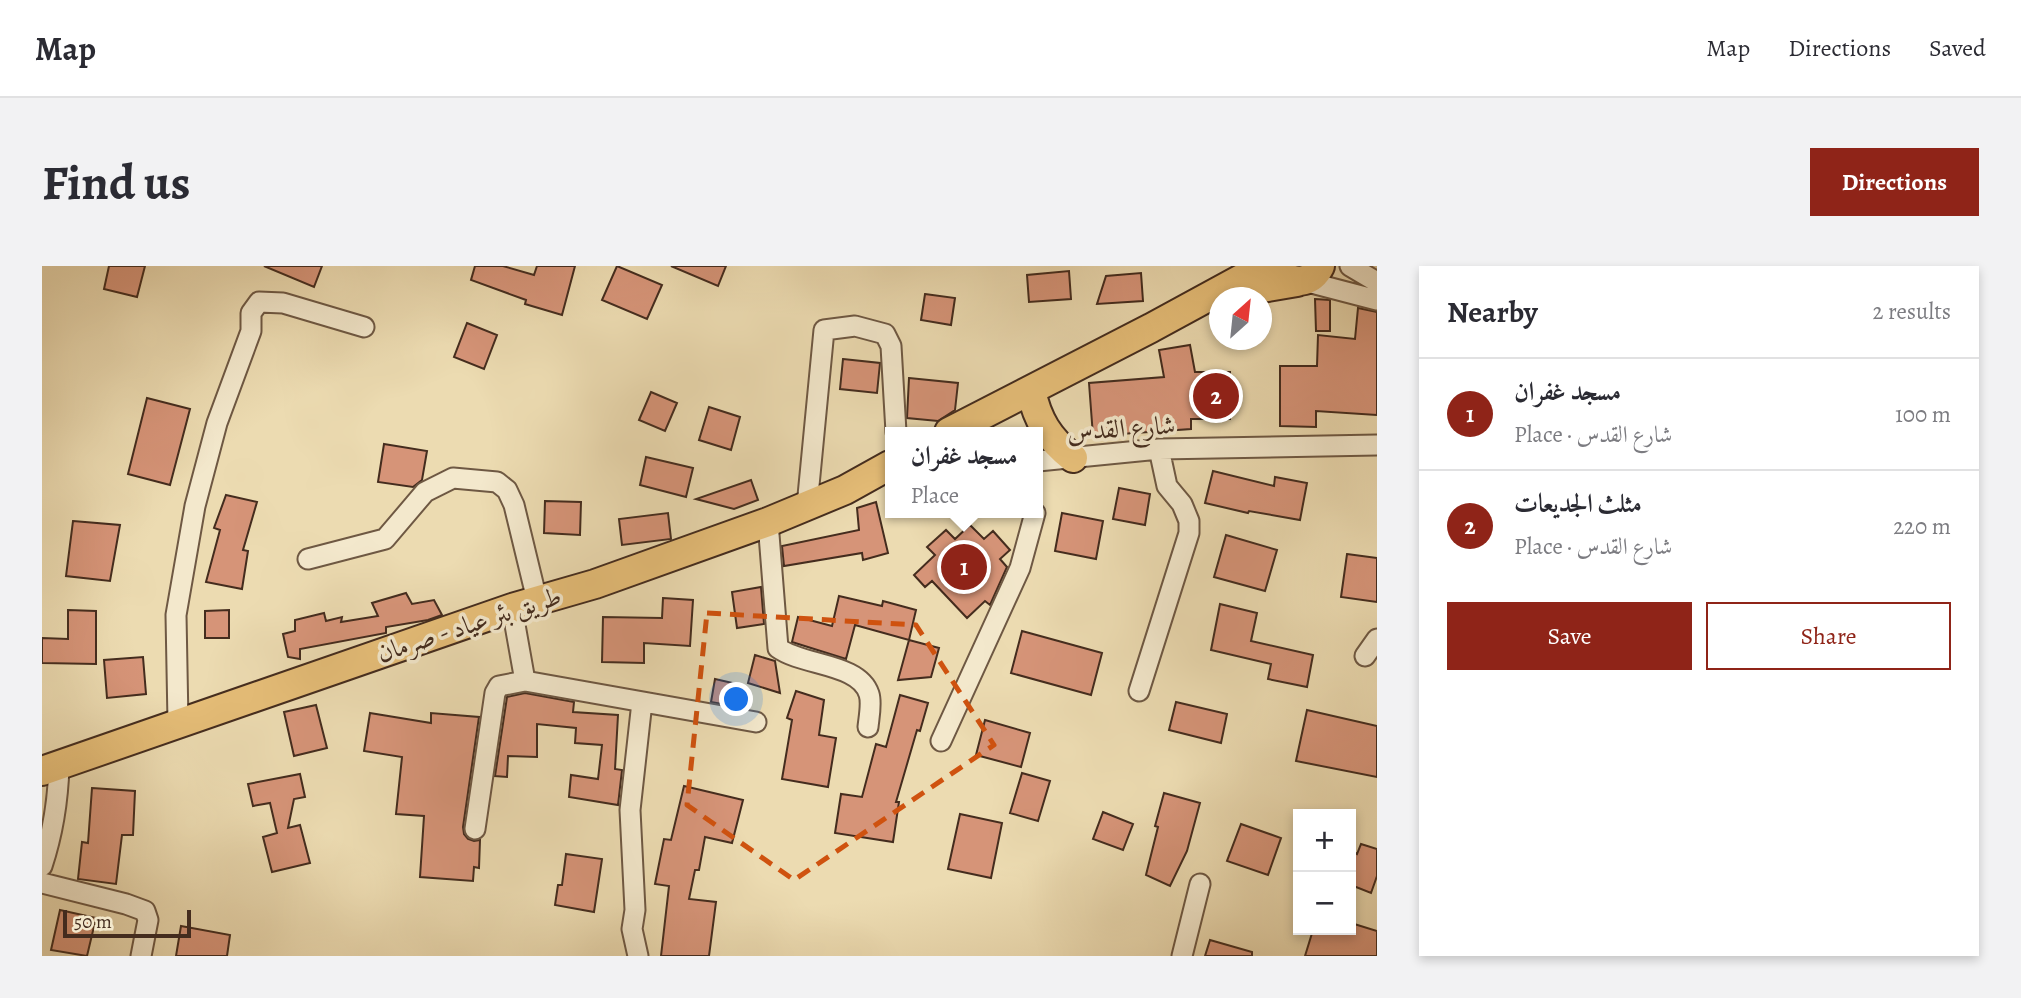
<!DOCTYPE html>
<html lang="en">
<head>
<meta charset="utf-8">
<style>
	body { margin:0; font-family:Alegreya,Amiri,serif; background:#f2f2f3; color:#2b2b33 }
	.controls { position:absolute; right:21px; bottom:21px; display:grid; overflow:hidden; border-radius:0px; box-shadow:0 4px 10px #0003 }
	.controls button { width:63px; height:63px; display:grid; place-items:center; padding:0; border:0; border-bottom:2px solid #e1e1e2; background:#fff; color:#2b2b33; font:35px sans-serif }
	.compass { position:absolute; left:1167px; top:21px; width:63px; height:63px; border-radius:50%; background:#fff; box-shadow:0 4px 10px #0003; rotate:27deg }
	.scale { position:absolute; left:21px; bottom:18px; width:128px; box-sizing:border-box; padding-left:7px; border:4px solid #442c1e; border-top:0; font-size:19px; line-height:24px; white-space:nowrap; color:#442c1e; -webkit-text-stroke:5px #f3e8cc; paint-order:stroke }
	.you { position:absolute; left:695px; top:434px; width:24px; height:24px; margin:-18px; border:5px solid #fff; border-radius:50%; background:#1a73e8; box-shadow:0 0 0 10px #1a73e833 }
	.badge { display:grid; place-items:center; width:46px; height:46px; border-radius:50%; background:#8f2418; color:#fff; font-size:23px; font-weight:700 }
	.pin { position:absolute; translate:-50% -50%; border:4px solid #fff; box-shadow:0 2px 7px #0006 }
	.popup { position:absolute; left:843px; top:161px; width:158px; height:91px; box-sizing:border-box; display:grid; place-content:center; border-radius:0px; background:#fff; filter:drop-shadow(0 2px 5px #0005); font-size:23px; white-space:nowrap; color:#7c7c81 }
	.popup b { font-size:26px; color:#2b2b33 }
	.popup::after { content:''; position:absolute; left:50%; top:100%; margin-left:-14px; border:14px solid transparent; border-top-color:#fff }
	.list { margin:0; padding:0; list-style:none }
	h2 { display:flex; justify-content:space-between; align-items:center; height:91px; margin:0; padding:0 28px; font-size:30px }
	h2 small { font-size:23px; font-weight:400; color:#7c7c81 }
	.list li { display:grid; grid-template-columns:46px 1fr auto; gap:21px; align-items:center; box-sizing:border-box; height:112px; padding:0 28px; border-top:2px solid #e1e1e2 }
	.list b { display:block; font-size:26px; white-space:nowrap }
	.list p { margin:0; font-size:23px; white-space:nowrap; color:#7c7c81 }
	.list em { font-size:23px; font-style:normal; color:#7c7c81 }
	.actions { display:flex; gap:14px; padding:21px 28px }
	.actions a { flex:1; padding:16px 0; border:2px solid #8f2418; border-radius:0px; text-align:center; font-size:24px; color:#8f2418 }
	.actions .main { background:#8f2418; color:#fff }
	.map { position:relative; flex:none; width:1335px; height:690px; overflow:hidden; border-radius:0px }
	header { display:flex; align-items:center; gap:42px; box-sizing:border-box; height:98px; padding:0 35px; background:#fff; border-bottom:2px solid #e1e1e2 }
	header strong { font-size:33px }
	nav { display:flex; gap:38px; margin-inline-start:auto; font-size:24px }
	.intro { display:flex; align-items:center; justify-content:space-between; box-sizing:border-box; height:168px; padding:0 42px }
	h1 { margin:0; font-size:49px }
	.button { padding:18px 32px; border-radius:0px; background:#8f2418; color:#fff; font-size:24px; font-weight:700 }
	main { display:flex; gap:42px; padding:0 42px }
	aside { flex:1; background:#fff; border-radius:0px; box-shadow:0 4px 10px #0003 }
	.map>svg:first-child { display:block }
	.building { fill:#d69478; stroke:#442c1e; stroke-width:2 }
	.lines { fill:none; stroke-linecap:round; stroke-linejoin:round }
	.minor-casing { stroke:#6e5843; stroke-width:23 }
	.highway-casing { stroke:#442c1e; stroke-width:32 }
	.minor { stroke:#f3e8cc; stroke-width:19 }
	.highway { stroke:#e6be78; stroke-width:28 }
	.marked { fill:none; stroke:#cf520f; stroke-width:5; stroke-dasharray:14 9; stroke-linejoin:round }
	.labels { text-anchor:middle; stroke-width:7; stroke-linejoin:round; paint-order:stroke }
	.street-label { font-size:26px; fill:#442c1e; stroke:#f3e8cc }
</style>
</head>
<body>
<header>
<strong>Map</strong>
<nav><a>Map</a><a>Directions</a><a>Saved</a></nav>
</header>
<div class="intro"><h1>Find us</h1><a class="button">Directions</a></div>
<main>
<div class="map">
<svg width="1335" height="690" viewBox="0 0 1335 690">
	<rect width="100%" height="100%" fill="#ecdbb1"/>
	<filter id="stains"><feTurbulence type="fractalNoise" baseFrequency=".00286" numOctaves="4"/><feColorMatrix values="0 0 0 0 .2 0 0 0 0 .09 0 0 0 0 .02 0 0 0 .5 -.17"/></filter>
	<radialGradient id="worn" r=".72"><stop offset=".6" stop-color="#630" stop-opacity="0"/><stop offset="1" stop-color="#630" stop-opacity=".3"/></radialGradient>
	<path class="building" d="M67,0h36l-8,31 -33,-8z
		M222,0h58l-8,21z
		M433,0h28l31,9 3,-9h38l-13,49 -37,-11 1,-4 -55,-20z
		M575,0l45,19 -15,34 -45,-19z
		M629,0h55l-8,20z
		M1027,5l2,28 -42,3 -2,-27z
		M1099,7l2,28 -46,3 9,-28z
		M883,28l30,4 -4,27 -30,-5z
		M1273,33l15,1v31h-14z
		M1316,42l19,4v103l-61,-4v16l-36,-1v-60h37l1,-31 37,4z
		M425,57l30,12 -13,34 -30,-12z
		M1148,79l5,27h35v47h-39v10l-98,7 -4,-53 75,-6 -5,-27z
		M801,93l37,4 -3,30 -37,-4z
		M867,112l49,5 -3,27 -17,11 -31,-3z
		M609,126l26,11 -12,28 -26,-11z
		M105,132l43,11 -20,76 -42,-11z
		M667,141l31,10 -9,33 -32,-10z
		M342,178l43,7 -5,29 -9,7 -35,-5z
		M604,191l47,11 -7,29 -46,-12z
		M1171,205l61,15 1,-9 32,6 -7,37 -51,-9 -1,2 -43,-10z
		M709,214l7,20 -24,9 -38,-10z
		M1077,222l31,6 -5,31 -32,-6z
		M184,229l31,7 -14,48 5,1 -6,38 -36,-7 14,-52 -6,-2z
		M503,235l36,1 -1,33 -36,-2z
		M834,236l12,51 -25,7 -1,-7 -78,13 -2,-20 77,-16 -2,-22z
		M626,247l3,26 -49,6 -3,-26z
		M1020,247l41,8 -7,38 -41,-8z
		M31,255l47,4 -10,56 -44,-5z
		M928,259l14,14 9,-8 17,19 -10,9 7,8 -17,38 -5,-4 -18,17 -35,-37 -7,6 -11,-12 21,-20 -8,-8 19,-17 9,9z
		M1184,269l51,15 -12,41 -51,-14z
		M1305,288l30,4v44l-36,-5z
		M719,321l3,37 -27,4 -5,-36z
		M364,327l6,11 22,-4 8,15 -14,5 -42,7v6l-86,16v10l-12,-2 -5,-23 12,-3v-11l29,-7 2,8 16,-4 -1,5 37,-6 -6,-13z
		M797,330l43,10 1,-5 33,9 -7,30 -54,-15 -9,34 -54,-17 6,-25 34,9z
		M621,332l30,2 -3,46 -46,-3v20l-42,-1 1,-45 59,1z
		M1178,338l37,9 -6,28 62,14 -6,32 -39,-8 3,-15 -60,-14z
		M26,344l28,1v53l-54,-1v-25l26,1z
		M187,344v28h-24v-27z
		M980,365l80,22 -11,42 -80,-22z
		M867,374l30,8 -8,29 -33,3z
		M713,389l20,6 5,32 -32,-10z
		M101,391l3,37 -39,4 -3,-38z
		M673,413l22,5 -4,22 -22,-4z
		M754,425l28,9 -5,35 17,3 -8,49 -46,-8 10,-59 -5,-2z
		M483,427l49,9 -1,10 45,3 -3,54 7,1 -4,35 -49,-8 2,-22 27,4 4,-34 -27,-2 1,-15 -39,-4v33l-29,-1 -1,21 -12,-1 12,-79z
		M858,429l28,8 -8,28 -3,-1 -21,72h3l-6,40 -58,-9 6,-39 21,3 14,-53 10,3z
		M1134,436l51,12 -6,29 -52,-13z
		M274,439l11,43 -33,8 -10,-44z
		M1265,444l70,16v51l-81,-16z
		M328,447l61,10v-10l48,4 -16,110 1,7 4,5 6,2 6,-1 -1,28 -5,-1 -1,14 -53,-4 4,-61 -28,-2 6,-57 -38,-6z
		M943,454l45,13 -9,34 -45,-12z
		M980,507l28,8 -12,40 -28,-8z
		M258,508l5,23 -11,2 -6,29 12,-3 10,38 -38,9 -9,-35 14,-4 -7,-30 -17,3 -5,-22z
		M642,520l59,14 -11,43 -27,-6 -6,33h-4l-6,29 27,3 -7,54h-48l8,-70 -14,-2 9,-45 7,1z
		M50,522l43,3 -2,44h-11l-6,49 -38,-5 4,-37 6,1z
		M1122,527l36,10 -13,48 -17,35 -24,-11 12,-48 -3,-1z
		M1061,546l30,12 -10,26 -30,-11z
		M918,548l42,9 -11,55 -43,-9z
		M1199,558l40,14 -13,37 -41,-14z
		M1319,578l16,5v27l-6,17 -20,-8v-34l6,3z
		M524,588l36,5 -8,53 -39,-7 3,-20h4z
		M18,644l36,8 -9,38 -36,-6z
		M1309,657l26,8v25h-72l8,-26h38z
		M139,660l49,9 -3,21h-51z
		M1168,674l42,12v4h-47z"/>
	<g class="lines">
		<defs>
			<path id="minor" d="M1308,0l27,16
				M1262,15l73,19
				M996,195l121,-12 218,-4
				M765,240l17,-176 31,-4 30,8 6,12 5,86
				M726,256l10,126c25,18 81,15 91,46 3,9 0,23 -1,33
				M266,293l77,-20 40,-47 28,-14 44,4 10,8 7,15 23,95
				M470,342l13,73
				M1323,390l12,-17
				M1097,425l50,-158v-12l-7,-17 -15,-18 -8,-37
				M136,456l-2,-107 19,-109 22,-83 34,-92v-18l8,-11 24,1 81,24
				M899,475l79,-173 15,-55
				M433,563l20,-136 4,-7 26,-5 231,41
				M0,600c11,-33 16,-66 17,-100
				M0,617l84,21 19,7 3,9 -7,36
				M596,690l-6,-27 3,-19 -5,-100 12,-108
				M1140,690l18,-72"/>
			<path id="highway" d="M1241,9c14,10 29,7 37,-9
				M1193,32l27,-10 35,-6
				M989,124c6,30 18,49 42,68
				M907,166l202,-104 114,-62
				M0,505l470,-163 83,-24 173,-62 77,-32 45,-25"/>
		</defs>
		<use href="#minor" class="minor-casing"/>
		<use href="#highway" class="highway-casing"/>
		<use href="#minor" class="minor"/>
		<use href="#highway" class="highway"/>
	</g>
	<path class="marked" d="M665,347l209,12 78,120 -200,135 -107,-75z"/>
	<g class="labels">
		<g class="street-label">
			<text transform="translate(1079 162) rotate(-4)" y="9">شارع القدس</text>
			<text transform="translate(427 358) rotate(-18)" y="9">طريق بئر عياد - صرمان</text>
		</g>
	</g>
	<rect width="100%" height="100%" filter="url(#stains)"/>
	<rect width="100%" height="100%" fill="url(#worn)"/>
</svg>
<div class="controls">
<button>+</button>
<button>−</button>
</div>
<svg class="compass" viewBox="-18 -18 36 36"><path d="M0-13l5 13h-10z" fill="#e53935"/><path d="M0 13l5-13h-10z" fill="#7c7c81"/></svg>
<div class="scale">50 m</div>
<div class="you"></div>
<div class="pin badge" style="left:922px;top:301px">1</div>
<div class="popup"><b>مسجد غفران</b>Place</div>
<div class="pin badge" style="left:1174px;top:130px">2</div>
</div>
<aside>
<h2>Nearby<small>2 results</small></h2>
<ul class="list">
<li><span class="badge">1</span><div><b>مسجد غفران</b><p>Place · شارع القدس</p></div><em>100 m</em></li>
<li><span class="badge">2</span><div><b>مثلث الجديعات</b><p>Place · شارع القدس</p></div><em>220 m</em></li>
</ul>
<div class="actions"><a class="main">Save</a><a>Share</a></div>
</aside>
</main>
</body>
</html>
